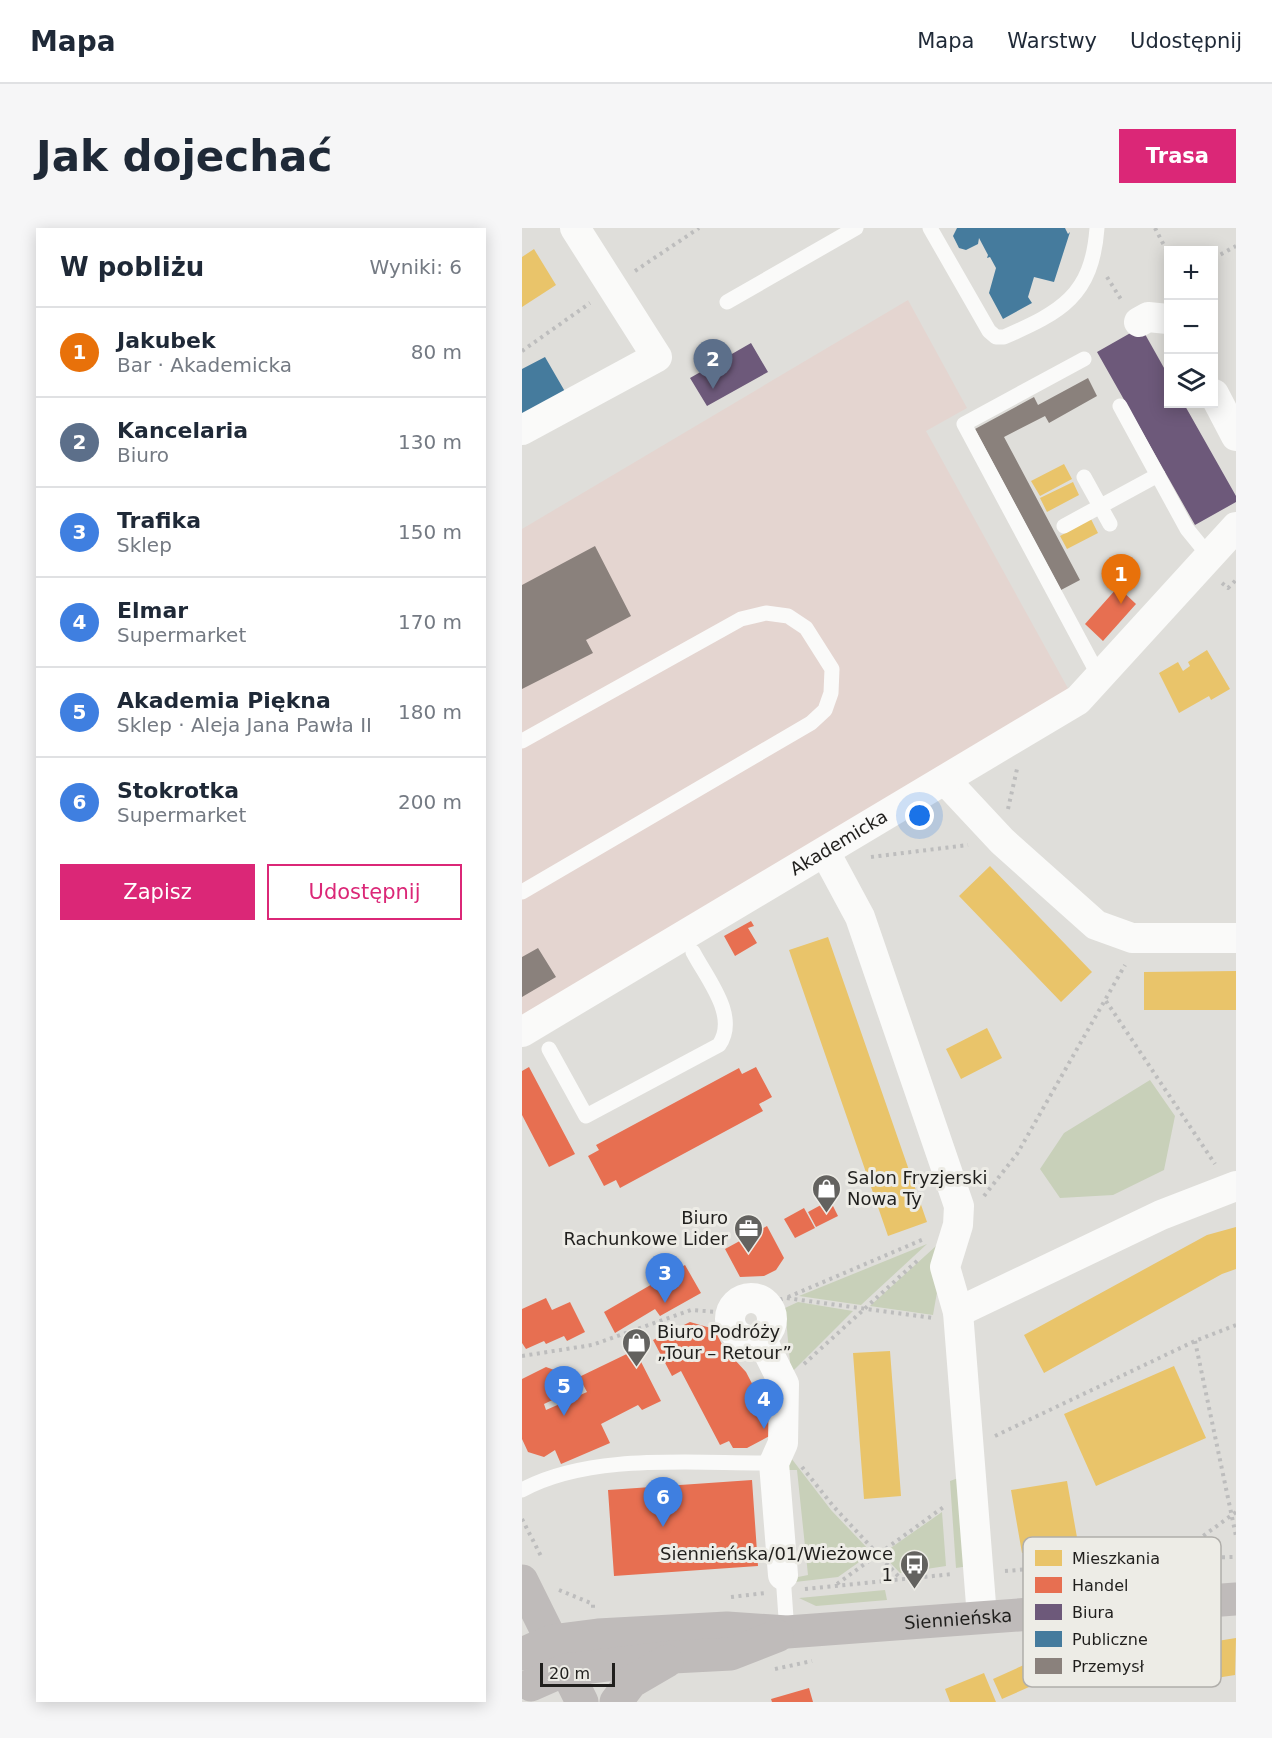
<!DOCTYPE html>
<html lang="pl">
<head>
<meta charset="utf-8">
<style>
	body { margin:0; font-family:"DejaVu Sans",sans-serif; background:#f6f6f7; color:#1f2937 }
	.controls { position:absolute; right:18px; top:18px; display:grid; overflow:hidden; border-radius:0px; box-shadow:0 3px 15px #0003 }
	.controls button { width:54px; height:54px; display:grid; place-items:center; padding:0; border:0; border-bottom:2px solid #e0e1e3; background:#fff; color:#1f2937; font:30px sans-serif }
	.scale { position:absolute; left:18px; bottom:15px; width:75px; box-sizing:border-box; padding-left:6px; border:3px solid #201f1d; border-top:0; font-size:16px; line-height:21px; white-space:nowrap; color:#201f1d; -webkit-text-stroke:4px #edece6; paint-order:stroke }
	.you { position:absolute; left:398px; top:588px; width:21px; height:21px; margin:-15px; border:4px solid #fff; border-radius:50%; background:#1a73e8; box-shadow:0 0 0 9px #1a73e833 }
	.badge { display:grid; place-items:center; width:39px; height:39px; border-radius:50%; background:#db2777; color:#fff; font-size:20px; font-weight:700 }
	.pin { position:absolute; translate:-50% -50px; filter:drop-shadow(0 2px 3px #0008) }
	.pin::after { content:''; position:absolute; top:32px; width:21px; height:18px; background:inherit; clip-path:polygon(0 0,100% 0,50% 100%) }
	.list { margin:0; padding:0; list-style:none }
	h2 { display:flex; justify-content:space-between; align-items:center; height:78px; margin:0; padding:0 24px; font-size:26px }
	h2 small { font-size:20px; font-weight:400; color:#747a83 }
	.list li { display:grid; grid-template-columns:39px 1fr auto; gap:18px; align-items:center; box-sizing:border-box; height:90px; padding:0 24px; border-top:2px solid #e0e1e3 }
	.list b { display:block; font-size:22px; white-space:nowrap }
	.list p { margin:0; font-size:20px; white-space:nowrap; color:#747a83 }
	.list em { font-size:20px; font-style:normal; color:#747a83 }
	.actions { display:flex; gap:12px; padding:18px 24px }
	.actions a { flex:1; padding:14px 0; border:2px solid #db2777; border-radius:0px; text-align:center; font-size:21px; color:#db2777 }
	.actions .main { background:#db2777; color:#fff }
	.icon { flex:none; width:33px; height:33px; fill:none; stroke:currentColor; stroke-width:2; stroke-linecap:round; stroke-linejoin:round }
	.map { position:relative; flex:none; width:714px; height:1474px; overflow:hidden; border-radius:0px }
	header { display:flex; align-items:center; gap:36px; box-sizing:border-box; height:84px; padding:0 30px; background:#fff; border-bottom:2px solid #e0e1e3 }
	header strong { font-size:28px }
	nav { display:flex; gap:33px; margin-inline-start:auto; font-size:21px }
	.intro { display:flex; align-items:center; justify-content:space-between; box-sizing:border-box; height:144px; padding:0 36px }
	h1 { margin:0; font-size:42px }
	.button { padding:15px 27px; border-radius:0px; background:#db2777; color:#fff; font-size:21px; font-weight:700 }
	main { display:flex; gap:36px; padding:0 36px }
	aside { flex:1; background:#fff; border-radius:0px; box-shadow:0 3px 15px #0003 }
	.map>svg:first-child { display:block }
	.industrial { fill:#e4d5d0 }
	.green { fill:#c8d0b9 }
	.homes { fill:#e9c46a }
	.shops { fill:#e76f51 }
	.offices { fill:#6d597a }
	.public { fill:#457b9d }
	.industry { fill:#8a817c }
	.lines { fill:none; stroke-linecap:round; stroke-linejoin:round }
	.path { stroke:#bdbdbd; stroke-width:4; stroke-dasharray:3 4.5; stroke-linecap:butt }
	.service { stroke:#fafaf9; stroke-width:15 }
	.minor { stroke:#fafaf9; stroke-width:30 }
	.secondary { stroke:#bfbbba; stroke-width:33 }
	.labels { text-anchor:middle; stroke-width:6; stroke-linejoin:round; paint-order:stroke }
	.street-label { font-size:18px; fill:#201f1d; stroke:#edece6 }
	.poi-label { font-size:18px; fill:#201f1d; stroke:#edece6; text-anchor:start }
	.key { fill:#edece6; stroke:#b0aeaa; stroke-width:1.5 }
	.key-label { font-size:16px; fill:#201f1d }
</style>
</head>
<body>
<header>
<strong>Mapa</strong>
<nav><a>Mapa</a><a>Warstwy</a><a>Udostępnij</a></nav>
</header>
<div class="intro"><h1>Jak dojechać</h1><a class="button">Trasa</a></div>
<main>
<aside>
<h2>W pobliżu<small>Wyniki: 6</small></h2>
<ul class="list">
<li><span class="badge" style="background:#e8710a">1</span><div><b>Jakubek</b><p>Bar · Akademicka</p></div><em>80 m</em></li>
<li><span class="badge" style="background:#5c6f8a">2</span><div><b>Kancelaria</b><p>Biuro</p></div><em>130 m</em></li>
<li><span class="badge" style="background:#3f7fe0">3</span><div><b>Trafika</b><p>Sklep</p></div><em>150 m</em></li>
<li><span class="badge" style="background:#3f7fe0">4</span><div><b>Elmar</b><p>Supermarket</p></div><em>170 m</em></li>
<li><span class="badge" style="background:#3f7fe0">5</span><div><b>Akademia Piękna</b><p>Sklep · Aleja Jana Pawła II</p></div><em>180 m</em></li>
<li><span class="badge" style="background:#3f7fe0">6</span><div><b>Stokrotka</b><p>Supermarket</p></div><em>200 m</em></li>
</ul>
<div class="actions"><a class="main">Zapisz</a><a>Udostępnij</a></div>
</aside>
<div class="map">
<svg width="714" height="1474" viewBox="0 0 714 1474">
	<rect width="100%" height="100%" fill="#dfdeda"/>
	<path class="industrial" d="M386,72l59,108 -41,23 144,261 -548,323v-486z"/>
	<path class="green" d="M628,852l25,36 -11,54 -51,25 -53,3 -20,-29 24,-36z
		M425,1008l-14,79 -63,-9z
		M405,1016l-66,61 -62,-9z
		M276,1074l55,9 -62,62 -6,-65z
		M266,1226l43,56 41,43 -34,24 -43,5 3,-5 10,-2 -11,-105h-8z
		M439,1249l8,89 -13,2 -6,-87z
		M420,1284l4,54 -46,7 -18,-19z
		M363,1362l2,10 -71,6 -17,-8z"/>
	<path class="homes" d="M12,21l22,36 -34,22v-50z
		M542,236l8,15 -32,17 -9,-15z
		M551,254l6,13 -32,17 -7,-14z
		M569,291l7,14 -31,16 -7,-13z
		M685,422l23,39 -19,11 -2,-4 -30,17 -20,-40 19,-11 5,9 7,-5 -2,-4z
		M468,638l102,106 -31,30 -102,-106z
		M306,709l99,285 -39,14 -99,-286z
		M714,743v39h-92v-38z
		M465,800l15,30 -41,21 -15,-30z
		M714,999v42l-14,5 -178,99 -20,-38 183,-100z
		M368,1123l11,145 -37,3 -11,-146z
		M652,1138l32,72 -110,48 -32,-72z
		M545,1253l11,62 -56,10 -11,-63z
		M714,1410l-1,37 -19,3 -5,-36z
		M513,1432l10,20 -43,19 -9,-20z
		M462,1445l12,29h-46l-5,-13z"/>
	<path class="shops" d="M596,359l18,17 -33,37 -18,-17z
		M229,693l3,5 -6,2 9,15 -22,13 -11,-20z
		M7,839l46,87 -26,13 -27,-52v-44z
		M234,839l16,30 -13,7 4,7 -143,77 -4,-8 -12,6 -16,-30 11,-6 -3,-5 143,-77 3,6z
		M308,972l8,16 -22,11 -8,-15z
		M282,980l11,20 -20,10 -11,-19z
		M245,998l17,32 -8,12 -12,6 -24,1 -15,-28z
		M163,1037l16,28 -41,23 -5,-7 -40,24 -11,-21z
		M24,1070l6,12 18,-8 15,30 -18,9 -3,-5 -18,8 -2,-3 -18,8 -4,-6v-34z
		M168,1094l24,7 10,19 22,24 31,60 -30,16h-14l-4,-7 -9,4 -39,-74 -9,5 -19,-36z
		M113,1122l26,51 -19,9 -4,-5 -37,19 9,19 -49,21 -6,-14 -11,7 -16,-5 -6,-13v-60l24,-12 11,4 8,23 -21,10 2,6 41,-18 -8,-15z
		M230,1252l6,86 -144,10 -6,-86z
		M287,1460l4,14h-41l-1,-3z"/>
	<path class="offices" d="M619,99l27,48v29h16l52,92v6l-41,23 -98,-173z
		M229,115l17,29 -61,34 -17,-28z"/>
	<path class="public" d="M435,0h108l3,6 2,-2 -16,50 -20,-5 -6,20 4,6 -29,16 -14,-26 7,-25 -6,-11 -3,1 1,-3 -9,-17 -1,6 -12,6 -7,-2 -6,-12z
		M23,129l22,38 -45,25v-51z"/>
	<path class="industry" d="M566,150l9,18 -48,27 -4,-7 -41,21 76,143 -19,10 -86,-161 59,-32 4,8z
		M73,318l36,70 -45,24 7,13 -71,36v-104z
		M16,720l18,29 -34,20v-40z"/>
	<g class="lines">
		<path class="path" d="M633,0l13,25
			M692,30l22,-12
			M113,43l64,-43
			M585,49l15,24
			M0,123l68,-48
			M700,355l6,5 8,-8
			M486,581l9,-40
			M349,629l97,-12
			M584,773l109,163
			M462,968l33,-42 108,-189
			M266,1069l136,-58
			M243,1075l21,-5 147,20
			M673,1113l41,195
			M0,1128l70,-11 99,-35 40,3
			M282,1136l114,-104
			M473,1208l200,-95 41,-16
			M280,1239l32,40 66,71
			M0,1291l20,39
			M651,1330l63,-46
			M483,1343l168,-13 63,-1
			M315,1356l108,-78
			M283,1361l148,-15
			M37,1362l34,14v4
			M209,1369l34,-4
			M253,1441l37,-8"/>
		<path class="service" d="M408,0l59,103 7,6h8c57,-25 88,-41 93,-109
			M205,74l129,-74
			M562,131l-120,65 136,254
			M598,178l67,123 22,27
			M562,249l26,47
			M542,298l94,-51
			M0,513l219,-122 25,-6 22,3 18,12 26,41 -1,24 -6,17 -14,13 -289,169
			M27,821l37,67 133,-71c20,-29 -12,-66 -26,-93
			M0,1262c70,-38 174,-26 252,-27
			M261,1347l4,57"/>
		<g class="minor">
			<path d="M617,94l9,-5 20,2"/>
			<path d="M692,166l22,42"/>
			<path d="M0,202l135,-73 -82,-129"/>
			<path d="M423,552l57,61 94,84 36,13h104"/>
			<path d="M303,624l35,65 99,289 -1,19 -13,42 13,45 24,305"/>
			<path id="s1" d="M0,804l556,-332 158,-173"/>
			<circle cx="229" cy="1091" r="21"/>
			<path d="M436,1084l203,-97 75,-29"/>
			<path d="M239,1110l23,46 -1,59 -9,20 9,112"/>
		</g>
		<g class="secondary">
			<path d="M0,1353l60,121"/>
			<path id="s2" d="M0,1426l29,-13 47,-6 129,-7 60,4 449,-33"/>
			<path d="M9,1457l34,-15 108,-13 58,-3 46,-18"/>
			<path d="M94,1474l15,-20 36,-21"/>
		</g>
	</g>
	<defs>
		<symbol id="shop-pin" viewBox="-11 -11 22 30"><path d="M0 17L-7.5 6A9.5 9.5 0 1 1 7.5 6Z" fill="#63625f" stroke="#edece6"/><path d="M-5-2.5h2.3a2.7 3.5 0 0 1 5.4 0H5L5.5 6h-11ZM-1.5-2.5h3a1.5 2.3 0 0 0-3 0Z" fill="#fff"/></symbol>
		<symbol id="office-pin" viewBox="-11 -11 22 30"><path d="M0 17L-7.5 6A9.5 9.5 0 1 1 7.5 6Z" fill="#63625f" stroke="#edece6"/><path d="M-6-3h4V-5.5h4V-3h4V5H-6ZM-1-4.5V-3h2v-1.5ZM-6 0V1H6V0Z" fill="#fff"/></symbol>
		<symbol id="bus-pin" viewBox="-11 -11 22 30"><path d="M0 17L-7.5 6A9.5 9.5 0 1 1 7.5 6Z" fill="#63625f" stroke="#edece6"/><path d="M-5-6H5V4H4V6H2V4H-2V6H-4V4H-5ZM-3.5-4V0h7V-4ZM-3.5 1.2v1.5H-2V1.2ZM2 1.2v1.5H3.5V1.2Z" fill="#fff"/></symbol>
	</defs>
	<g fill-rule="evenodd">
		<use href="#shop-pin" x="288" y="944" width="33" height="45"/>
		<use href="#office-pin" x="210" y="984" width="33" height="45"/>
		<use href="#shop-pin" x="98" y="1098" width="33" height="45"/>
		<use href="#bus-pin" x="376" y="1320" width="33" height="45"/>
	</g>
	<g class="labels">
		<g class="street-label">
			<text dy="6" stroke="none"><textPath href="#s1" startOffset="369">Akademicka</textPath></text>
			<text dy="6" stroke="none"><textPath href="#s2" startOffset="440">Siennieńska</textPath></text>
		</g>
		<g class="poi-label">
			<text x="325" y="956">Salon Fryzjerski<tspan x="325" dy="21">Nowa Ty</tspan></text>
			<text x="206" y="996" text-anchor="end">Biuro<tspan x="206" dy="21">Rachunkowe Lider</tspan></text>
			<text x="135" y="1110">Biuro Podróży<tspan x="135" dy="21">„Tour – Retour”</tspan></text>
			<text x="371" y="1332" text-anchor="end">Siennieńska/01/Wieżowce<tspan x="371" dy="21">1</tspan></text>
		</g>
	</g>
	<rect x="501" y="1309" width="198" height="150" rx="9" class="key"/>
	<rect x="513" y="1322" width="27" height="16" fill="#e9c46a"/>
	<rect x="513" y="1349" width="27" height="16" fill="#e76f51"/>
	<rect x="513" y="1376" width="27" height="16" fill="#6d597a"/>
	<rect x="513" y="1403" width="27" height="16" fill="#457b9d"/>
	<rect x="513" y="1430" width="27" height="16" fill="#8a817c"/>
	<g class="key-label">
		<text x="550" y="1336">Mieszkania</text>
		<text x="550" y="1363">Handel</text>
		<text x="550" y="1390">Biura</text>
		<text x="550" y="1417">Publiczne</text>
		<text x="550" y="1444">Przemysł</text>
	</g>
</svg>
<div class="controls">
<button>+</button>
<button>−</button>
<button><svg class="icon" aria-label="layers" viewBox="0 0 24 24"><path d="M12 4l9 5-9 5-9-5zM3 14l9 5 9-5"/></svg></button>
</div>
<div class="scale">20 m</div>
<div class="you"></div>
<div class="pin badge" style="left:599px;top:376px;background:#e8710a">1</div>
<div class="pin badge" style="left:191px;top:161px;background:#5c6f8a">2</div>
<div class="pin badge" style="left:143px;top:1075px;background:#3f7fe0">3</div>
<div class="pin badge" style="left:242px;top:1201px;background:#3f7fe0">4</div>
<div class="pin badge" style="left:42px;top:1188px;background:#3f7fe0">5</div>
<div class="pin badge" style="left:141px;top:1299px;background:#3f7fe0">6</div>
</div>
</main>
</body>
</html>
